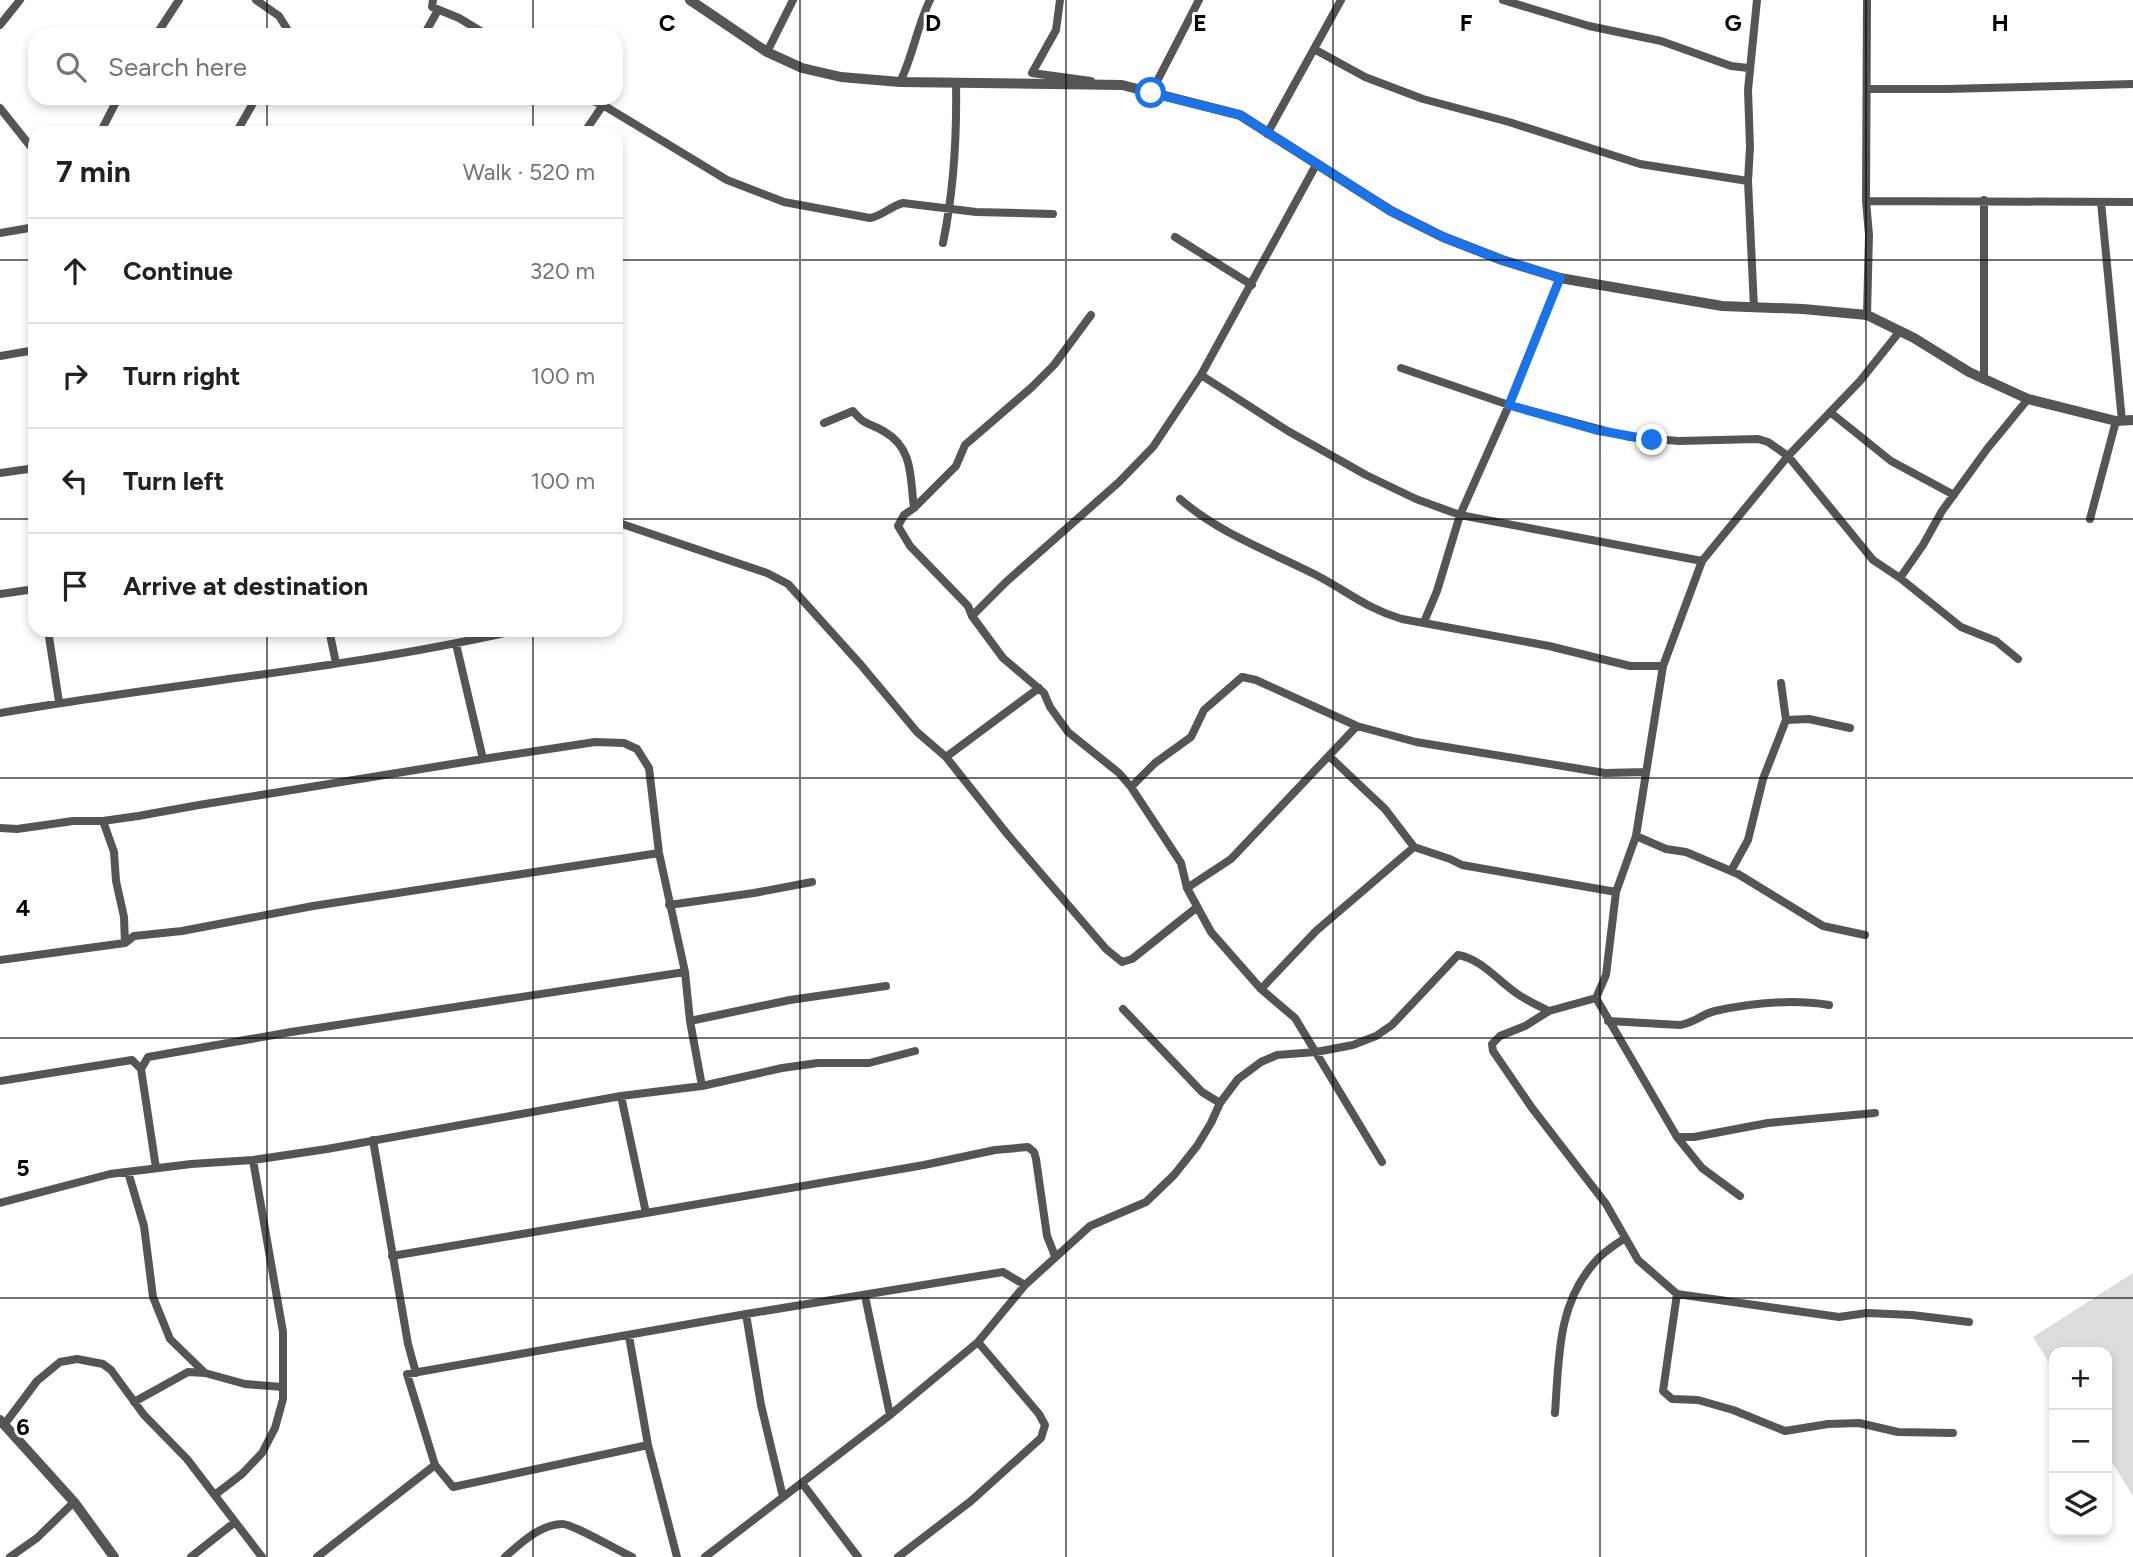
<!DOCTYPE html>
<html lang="en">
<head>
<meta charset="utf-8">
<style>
	body { margin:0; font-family:Figtree,sans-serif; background:#f6f6f6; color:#202124 }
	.controls { position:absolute; right:21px; bottom:21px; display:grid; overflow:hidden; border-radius:14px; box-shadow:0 4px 10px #0003 }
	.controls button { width:63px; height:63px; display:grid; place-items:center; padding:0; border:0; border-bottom:2px solid #e0e0e0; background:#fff; color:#202124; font:35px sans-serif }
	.stop { position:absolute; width:21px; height:21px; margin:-16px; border:5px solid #1a73e8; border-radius:50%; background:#fff }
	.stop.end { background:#1a73e8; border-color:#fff; box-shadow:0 2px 7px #0008 }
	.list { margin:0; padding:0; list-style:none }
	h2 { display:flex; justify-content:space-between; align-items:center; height:91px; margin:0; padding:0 28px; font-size:30px }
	h2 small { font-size:23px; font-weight:400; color:#757577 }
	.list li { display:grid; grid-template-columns:46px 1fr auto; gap:21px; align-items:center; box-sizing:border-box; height:105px; padding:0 28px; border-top:2px solid #e0e0e0 }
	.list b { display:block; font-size:26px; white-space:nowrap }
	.list em { font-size:23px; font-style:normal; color:#757577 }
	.icon { flex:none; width:38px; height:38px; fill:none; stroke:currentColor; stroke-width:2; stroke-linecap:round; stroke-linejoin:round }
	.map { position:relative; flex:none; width:2133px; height:1557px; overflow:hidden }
	.search { position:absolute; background:#fff; box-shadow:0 4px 10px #0003; left:28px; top:28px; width:595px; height:77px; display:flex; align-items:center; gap:18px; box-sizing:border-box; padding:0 24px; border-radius:21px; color:#757577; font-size:26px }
	.panel { position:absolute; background:#fff; box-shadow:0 4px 10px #0003; left:28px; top:126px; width:595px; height:511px; border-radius:21px }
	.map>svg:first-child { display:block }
	.green { fill:#dcdcdc }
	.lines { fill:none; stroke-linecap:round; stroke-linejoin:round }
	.minor { stroke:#555; stroke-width:8 }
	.tertiary { stroke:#555; stroke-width:10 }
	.route { stroke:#1a73e8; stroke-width:9 }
	.grid { fill:none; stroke:#000; stroke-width:2; stroke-opacity:0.55 }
	.grid-label { font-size:23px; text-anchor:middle; font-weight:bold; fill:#000; stroke:#fff; stroke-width:6; stroke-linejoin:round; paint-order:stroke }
</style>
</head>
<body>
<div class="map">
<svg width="2133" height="1557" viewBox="0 0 2133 1557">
	<rect width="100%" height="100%" fill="#fff"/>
	<path class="green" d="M2133,1273v223l-26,-42v-102h-53v19l-21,-34z"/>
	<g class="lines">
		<path class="minor" d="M256,0l23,16 10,16 -1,3
			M433,0l-1,7 27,11 28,17
			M1060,0l-4,30 -24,43 59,8
			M1503,0l86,26 72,15 70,25 17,2
			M0,25l20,-25
			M156,35l23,-35
			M424,35l14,-25
			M1314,49l51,28 58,22 86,23 131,42 108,17
			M767,52l26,-52
			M900,82c13,-26 17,-56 30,-82
			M1868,89h78l187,-5
			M1151,93l48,-93
			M586,98l17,7 124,75 57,22 86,16c12,-2 21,-12 33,-15l73,9 77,2
			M0,108l35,44
			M100,133l18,-35
			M236,133l20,-35
			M584,133l19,-28
			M1267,134l74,-134
			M1984,200v180
			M1866,201l267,1
			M2101,202l21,219
			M0,233l35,-6
			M1175,237l77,48
			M943,243c11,-53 14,-106 13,-161
			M1754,308l-6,-127 2,-34 -2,-57 9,-90
			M1091,315l-37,50 -22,22 -67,58 -9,21 -42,42 -10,7 -6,11 12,20 58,60 4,10 31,42 41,35 6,14 18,25 51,41 12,14 50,76 6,25 24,44 50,57 34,29 87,144
			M1867,315l2,-80 -3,-34 1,-201
			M0,356l35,-6
			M1401,368l108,37 120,32 50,4 79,-2 10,3 20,14 85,104 27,18 61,49 35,14 22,18
			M1201,375l87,56 78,44 50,24 44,16 242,46
			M1830,412l61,49 63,34
			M824,423l29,-12c13,16 16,11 32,21 29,17 25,47 29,76
			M0,473l35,-5
			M1180,499c40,35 89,52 136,76 31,16 51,34 86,44l147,27 81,20h33
			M2090,519l26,-98
			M616,522l151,51 21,11 73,81 56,67 29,25 62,78 98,114 16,13 10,-3 64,-51
			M1900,578l23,-33 19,-34 45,-62 41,-50
			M0,594l35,-5
			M972,616l34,-34 113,-100 34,-35 48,-72 115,-210
			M1424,622l13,-31 23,-76 49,-110 51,-127
			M48,630l11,72
			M329,630l7,33
			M456,644l27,115
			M0,713c172,-30 347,-44 518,-83
			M1786,720l23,-1 41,9
			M1329,756l56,53 29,38
			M946,757l93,-69
			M1131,787l24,-24 36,-26 13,-27 38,-33 14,3 101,46 59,16 189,31 41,-1
			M103,821l11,31 2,29 8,36 1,26 9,-7 48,-5 131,-25 346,-53
			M0,828l17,1 56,-8h30l35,-5 61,-11 284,-46 112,-17 29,1 13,6 12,19 10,85 26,119 5,49 12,65
			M1636,836l30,13 20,3 52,22 85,52 42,9
			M1731,871l17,-31 15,-61 23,-59 -5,-37
			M1187,888l44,-29 126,-133
			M669,905l85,-12 58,-11
			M0,960l125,-17
			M1261,989l55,-58 98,-84 36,12 12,6 154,27
			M1596,998l10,-23 10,-83 20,-56 27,-170 39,-105 86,-105 72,-75 40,-50
			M1596,998l-47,13 -24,15 -25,10 -8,8 1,7 39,57 74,96 32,56 39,34 162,23 28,-4 45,2 57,7
			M1596,998l81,139 25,31 38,28
			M1123,1009l79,83 18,11
			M690,1021l100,-21 96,-14
			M1608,1021l72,4c14,-2 22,-11 35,-14 37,-8 77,-12 114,-6
			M141,1069l7,-12 143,-25 394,-60
			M0,1081l132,-21 9,9 15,99
			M1677,1137h17l74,-14 107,-10
			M373,1140l35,204 8,29
			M128,1172l16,54 9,71 17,42 35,34 40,11 38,3
			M0,1203l110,-29 81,-10 62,-4 74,-11 294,-53 81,-10 80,-18 36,-5h51l46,-12
			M646,1213l278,-48 71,-15 33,-3 6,5 2,7 11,77 8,20
			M392,1256l254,-43 -25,-117
			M1677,1294l-14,97 9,8 26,1 35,10 52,21 43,-7 31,-1 39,9 55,1
			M865,1296l25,119
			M746,1314l15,91 22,92
			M629,1336l19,109 29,112
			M134,1402l54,-30 17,1
			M1555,1413c4,-54 2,-109 40,-151 8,-10 20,-17 30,-24
			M4,1425l33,-44 23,-19 17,-3 26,5 8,6 33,45 43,44 75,98
			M648,1445l-195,42 -18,-22 -28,-91 339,-60 257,-42 22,13
			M802,1483l56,74
			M216,1494l26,-20 20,-21 13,-25 8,-29v-67l-30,-172
			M10,1557l27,-19 37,-36
			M191,1557l44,-35
			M317,1557l118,-92
			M505,1557c16,-14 34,-32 57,-33 9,-1 57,27 70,33
			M705,1557l185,-142 88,-73 47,-57 65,-59 56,-24 28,-27 23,-29 14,-23 9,-20 18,-24 23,-17 16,-7 39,-3 37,-7 23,-9 16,-11 66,-70c24,4 41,27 61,40 9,6 20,11 30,16
			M898,1557l73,-56 70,-63 4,-13 -6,-11 -61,-72"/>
		<path class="tertiary" d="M690,0l77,52 35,16 39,9 59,5 222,3 118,30 151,96 52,26 59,23 58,18 162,28 81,3 64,6 47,23 55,34 59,27 88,22 17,-1
			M0,1420l74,82 40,55"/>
	</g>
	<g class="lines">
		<path class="route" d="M1151,93l89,22 151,96 52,26 59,23 58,18 -51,127 87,25 56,10"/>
	</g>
	<path class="grid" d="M267,0v35M533,0v35M800,0v1557M1066,0v1557M1333,0v1557M1600,0v1557M1866,0v1557M267,98v35M533,98v35M0,260h35M616,260h1517M0,519h35M616,519h1517M267,630v927M533,630v927M0,778h2133M0,1038h2133M0,1298h2133"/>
	<g class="grid-label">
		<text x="667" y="31">C</text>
		<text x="933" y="31">D</text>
		<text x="1200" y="31">E</text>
		<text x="1466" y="31">F</text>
		<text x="1733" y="31">G</text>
		<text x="2000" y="31">H</text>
		<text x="23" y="916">4</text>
		<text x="23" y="1176">5</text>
		<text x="23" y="1435">6</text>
	</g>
</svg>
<div class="controls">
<button>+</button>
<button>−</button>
<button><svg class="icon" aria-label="layers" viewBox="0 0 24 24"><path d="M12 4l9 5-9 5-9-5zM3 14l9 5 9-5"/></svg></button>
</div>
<div class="stop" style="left:1151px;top:93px"></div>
<div class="stop end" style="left:1652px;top:440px"></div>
<div class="search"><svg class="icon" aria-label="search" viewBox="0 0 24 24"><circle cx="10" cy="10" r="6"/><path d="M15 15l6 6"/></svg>Search here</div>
<section class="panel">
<h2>7 min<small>Walk · 520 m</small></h2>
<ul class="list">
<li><svg class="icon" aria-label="ahead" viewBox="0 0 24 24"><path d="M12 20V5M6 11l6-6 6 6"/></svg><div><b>Continue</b></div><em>320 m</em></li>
<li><svg class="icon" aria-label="right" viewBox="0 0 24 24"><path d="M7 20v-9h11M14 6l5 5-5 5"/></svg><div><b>Turn right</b></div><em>100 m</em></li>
<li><svg class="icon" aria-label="left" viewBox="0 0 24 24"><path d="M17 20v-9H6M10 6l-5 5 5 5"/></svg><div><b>Turn left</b></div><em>100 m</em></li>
<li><svg class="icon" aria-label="arrive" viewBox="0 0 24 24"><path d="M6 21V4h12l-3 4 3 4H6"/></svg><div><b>Arrive at destination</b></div></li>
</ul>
</section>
</div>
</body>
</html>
